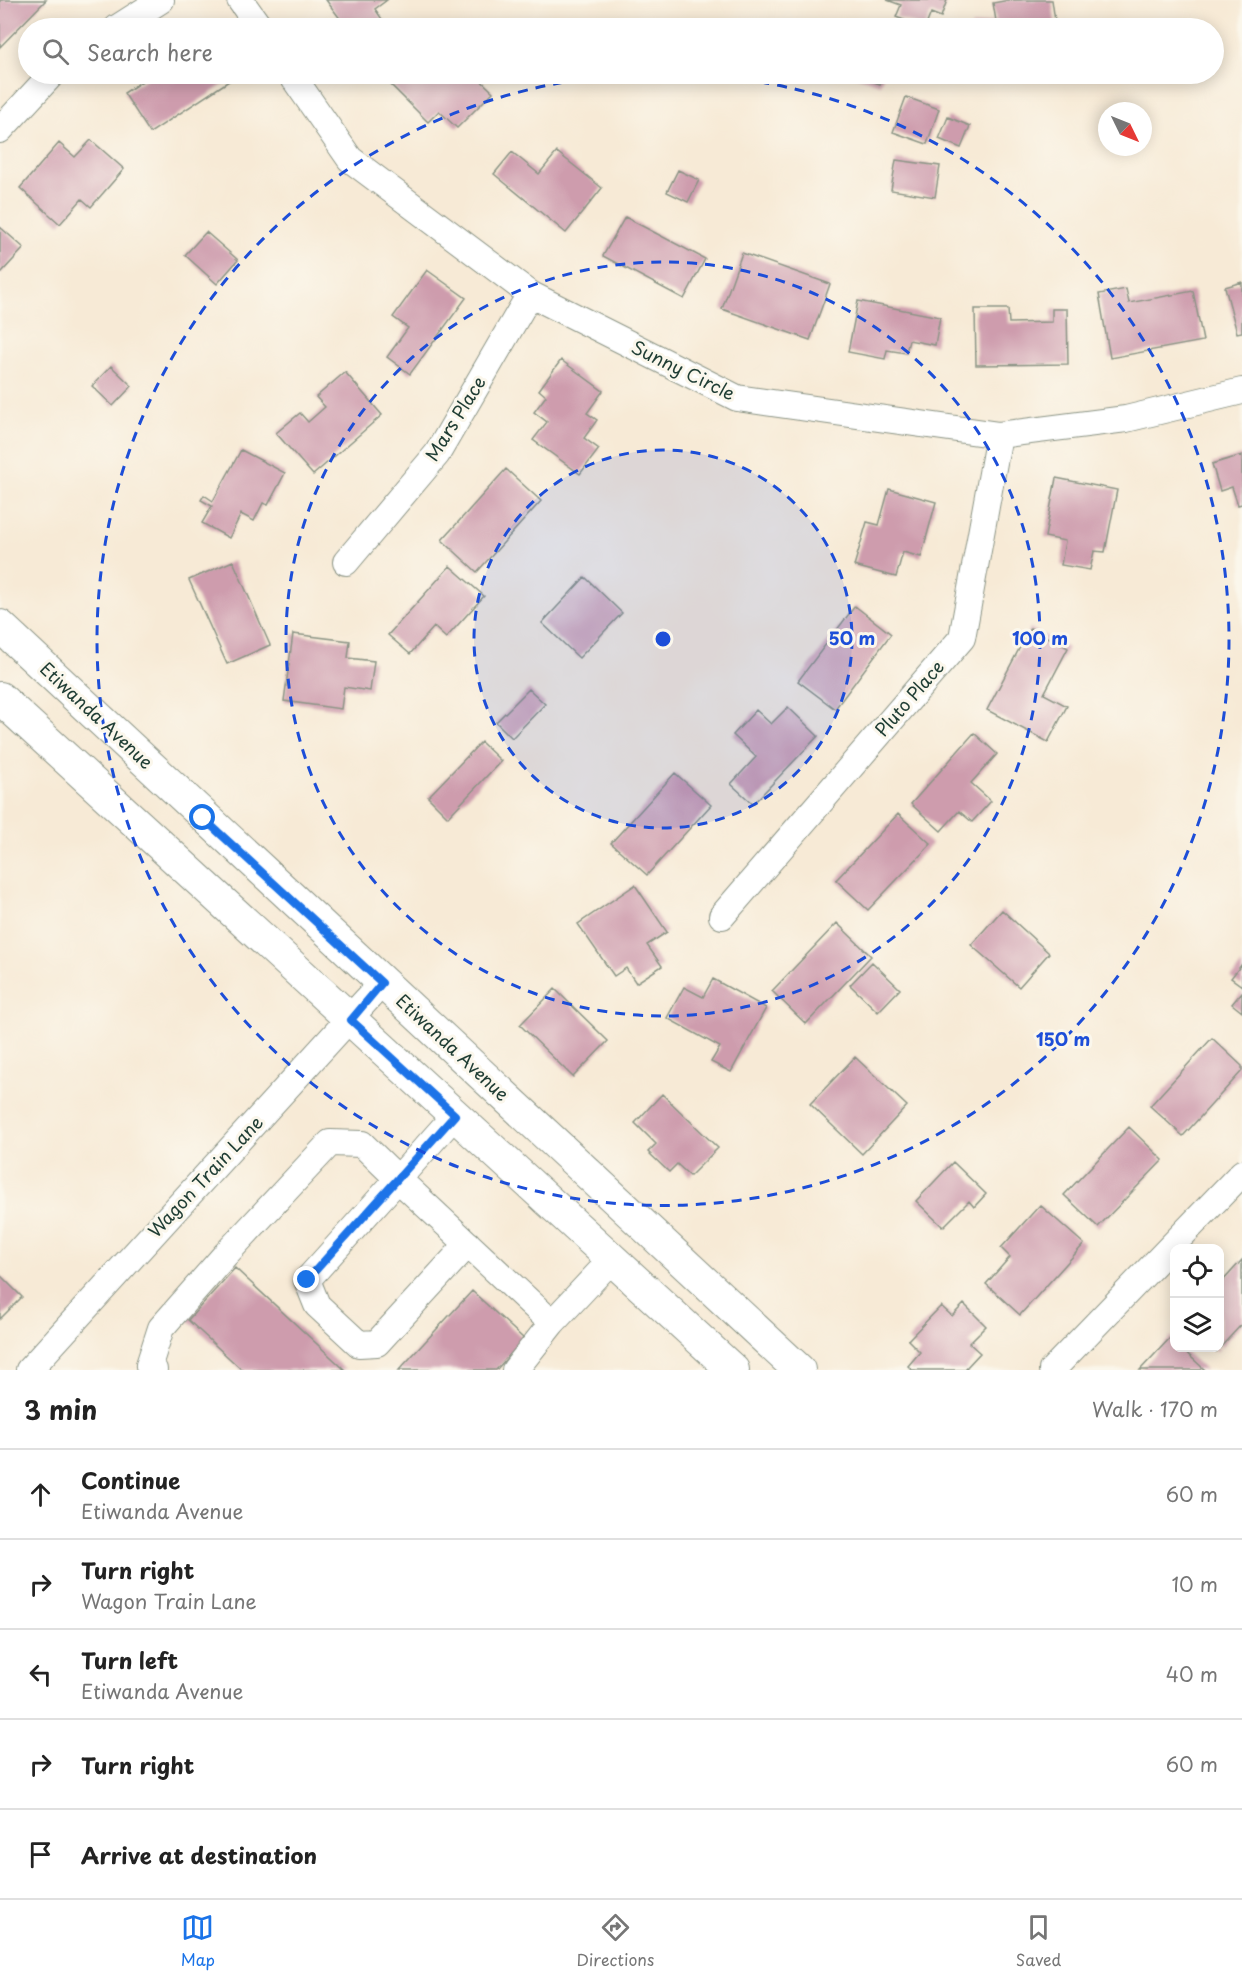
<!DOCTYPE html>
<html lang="en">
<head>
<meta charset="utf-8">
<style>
	body { margin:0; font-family:"Playpen Sans",sans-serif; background:#f6f6f6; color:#222 }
	.controls { position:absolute; right:18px; bottom:18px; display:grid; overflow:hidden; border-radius:12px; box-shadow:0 3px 15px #0003 }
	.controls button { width:54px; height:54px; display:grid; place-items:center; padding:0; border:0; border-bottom:2px solid #e0e0e0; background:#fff; color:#222; font:30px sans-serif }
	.compass { position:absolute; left:1098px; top:102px; width:54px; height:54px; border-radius:50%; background:#fff; box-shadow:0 3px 15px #0003; rotate:133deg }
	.stop { position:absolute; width:18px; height:18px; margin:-14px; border:4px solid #1a73e8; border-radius:50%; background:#fff }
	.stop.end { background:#1a73e8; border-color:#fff; box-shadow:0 2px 6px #0008 }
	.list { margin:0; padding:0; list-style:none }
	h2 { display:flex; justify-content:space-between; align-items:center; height:78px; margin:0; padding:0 24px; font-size:26px }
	h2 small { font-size:20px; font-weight:400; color:#767676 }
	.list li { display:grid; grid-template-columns:39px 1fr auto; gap:18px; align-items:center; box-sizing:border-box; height:90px; padding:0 24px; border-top:2px solid #e0e0e0 }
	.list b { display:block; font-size:22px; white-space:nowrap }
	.list p { margin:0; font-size:20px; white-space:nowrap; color:#767676 }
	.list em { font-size:20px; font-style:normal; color:#767676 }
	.icon { flex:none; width:33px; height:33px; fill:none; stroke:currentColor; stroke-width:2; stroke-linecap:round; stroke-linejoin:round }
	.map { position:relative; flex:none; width:1242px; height:1370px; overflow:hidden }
	.search { position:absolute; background:#fff; box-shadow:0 3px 15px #0003; left:18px; right:18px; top:18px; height:66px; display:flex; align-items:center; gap:15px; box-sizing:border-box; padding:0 21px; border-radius:33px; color:#767676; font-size:22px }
	.sheet { height:528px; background:#fff }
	nav { display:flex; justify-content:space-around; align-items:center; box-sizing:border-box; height:84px; border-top:2px solid #e0e0e0; background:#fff; font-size:16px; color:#767676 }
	nav a { display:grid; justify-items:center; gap:3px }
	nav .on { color:#1a73e8 }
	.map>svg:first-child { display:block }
	.building { fill:#ce9cad }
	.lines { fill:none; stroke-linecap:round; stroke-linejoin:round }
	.minor-casing { stroke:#8b9485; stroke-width:28 }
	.major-casing { stroke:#8b9485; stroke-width:34 }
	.minor { stroke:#fff; stroke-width:26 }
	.major { stroke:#fff; stroke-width:32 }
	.route { stroke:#1a73e8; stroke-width:8 }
	.ring { fill:none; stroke:#1d4ed8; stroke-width:3; stroke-dasharray:10 8 }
	.labels { text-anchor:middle; stroke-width:6; stroke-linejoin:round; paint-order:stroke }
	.street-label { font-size:18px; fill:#1f3d34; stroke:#fbf7ec }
	.centre { fill:#1d4ed8; stroke:#fbf7ec; stroke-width:3 }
	.ring-label { font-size:18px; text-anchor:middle; font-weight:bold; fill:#1d4ed8; stroke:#fbf7ec; stroke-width:6; stroke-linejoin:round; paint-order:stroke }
</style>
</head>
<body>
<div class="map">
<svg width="1242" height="1370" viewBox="0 0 1242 1370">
	<rect width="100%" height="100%" fill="#fbf7ec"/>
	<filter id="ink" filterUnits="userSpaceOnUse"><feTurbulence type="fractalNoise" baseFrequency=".0167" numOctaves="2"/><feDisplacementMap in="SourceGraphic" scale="12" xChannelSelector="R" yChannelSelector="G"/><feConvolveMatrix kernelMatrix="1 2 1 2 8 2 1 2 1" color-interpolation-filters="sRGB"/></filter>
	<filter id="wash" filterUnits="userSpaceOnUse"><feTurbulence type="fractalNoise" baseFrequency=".008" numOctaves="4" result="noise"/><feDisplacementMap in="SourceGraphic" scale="24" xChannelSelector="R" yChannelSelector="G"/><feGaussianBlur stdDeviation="1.35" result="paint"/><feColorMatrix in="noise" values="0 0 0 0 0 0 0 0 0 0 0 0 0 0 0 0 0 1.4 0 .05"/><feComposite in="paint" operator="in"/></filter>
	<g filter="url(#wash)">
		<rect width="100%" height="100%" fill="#f7ead6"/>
		<g id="blocks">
			<path class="building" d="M0,0h46l-46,47z
				M326,0h61l-12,9 13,19h-41z
				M887,0h60l-6,17 -10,-4 -6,15 -29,-11 5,-12z
				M1009,0h43l4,28h-84l-1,-2 25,-5 -3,-18z
				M596,20l9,8h-17z
				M153,74h71l5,7 -79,52 -26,-40z
				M395,74h79l19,18 -36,36 -18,-17 -11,11 -41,-41z
				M850,74h34l-4,10z
				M906,97l33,12 -12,35 -34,-12z
				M948,117l22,9 -9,22 -22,-9z
				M91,140l33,29 -33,38 -9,-8 -22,25 -40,-36 39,-45 16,14z
				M512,152l27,22 18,-22 45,36 -36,45 -72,-59z
				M896,160l44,6 -5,31 -44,-7z
				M678,170l21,10 -11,22 -21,-10z
				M625,217l80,42 -21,40 -81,-43z
				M0,227l24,21 -24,26z
				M206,232l32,28 -21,24 -32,-29z
				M742,253l88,31 -20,56 -88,-31z
				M427,270l39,28 -56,76 -23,-17 21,-29 -15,-11z
				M1242,282v50l-5,1 -12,-46z
				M1126,289l3,14 64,-12 10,50 -93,17 -11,-64z
				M858,301l82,16 -5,28 -26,-5 -3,13 -19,-3 -2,9 -37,-7z
				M975,309h33l1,14 43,-1v-13h15l1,55 -92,1z
				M561,360l42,31 -16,22 10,7 -13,18 15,11 -19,25 -47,-34 14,-18 -13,-10 12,-16 -7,-6z
				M111,366l21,20 -19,20 -21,-20z
				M345,372l37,43 -69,60 -37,-42 24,-20 8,9 17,-15 -9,-10z
				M241,450l44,23 -17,32 -5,-2 -9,18 -13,-7 -12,24 -27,-15 10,-17 -11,-6 3,-5 9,6z
				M1242,455v49l-4,1 -6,-18 -12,4 -8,-27z
				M506,469l35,32 -64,71 -35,-32z
				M1056,478l61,12 -12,62 -11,-1 -4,19 -29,-5 4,-24 -20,-4z
				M889,489l47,13 -15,55 -18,-5 -7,25 -42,-11 13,-44 12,3z
				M233,561l37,84 -43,19 -38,-84z
				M450,566l34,30 -38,42 -12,-11 -24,27 -22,-19z
				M585,577l37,36 -43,45 -37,-35z
				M855,606l36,28 -56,75 -37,-28z
				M1030,628l38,20 -24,46 23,12 -19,36 -61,-32z
				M293,634l57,7 -2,17 26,3 -4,30 -26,-4 -3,22 -57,-8z
				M529,689l16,15 -33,34 -16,-16z
				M788,707l30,29 -65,68 -22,-20 25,-27 -23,-22 23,-25 15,14z
				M974,733l23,21 -26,29 20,18 -19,21 -13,-11 -18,20 -30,-27z
				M481,742l20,19 -53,56 -20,-20z
				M675,773l36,32 -64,70 -36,-32z
				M898,814l33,30 -63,66 -32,-30z
				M635,885l32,47 -20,13 15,21 -26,17 -10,-15 -12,8 -36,-52z
				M1002,910l47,43 -30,34 -48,-42z
				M837,923l34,33 -65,68 -34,-33z
				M872,962l28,27 -22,23 -28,-27z
				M1242,964v22l-11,-8z
				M713,979l53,29 -35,64 -20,-10 9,-15 -53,-29 17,-31 19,10z
				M555,989l53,52 -35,36 -53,-52z
				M1242,992v20l-10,-8z
				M1212,1038l30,28v5l-59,65 -33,-30z
				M855,1057l52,49 -45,48 -52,-50z
				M662,1094l56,54 -28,28 -13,-12 -8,8 -21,-20 8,-8 -21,-21z
				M1129,1127l34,33 -65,67 -34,-32z
				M953,1162l33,32 -12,13 -5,-6 -26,26 -27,-26z
				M1040,1205l44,39 -64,71 -34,-31 24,-27 -9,-9z
				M1242,1260v64l-26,28 -4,-4h8v-64z
				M235,1268l110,102h-103l-54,-50z
				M0,1275l22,22 -22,22z
				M472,1291l52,48 -28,31h-97z
				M964,1304l22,22 -17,17 11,10 -14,15 2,2h-56l-4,-4 12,-14 -12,-12 33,-34 11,10z
				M1171,1337l3,4v7h7l24,22h-65z"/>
		</g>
	</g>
	<g filter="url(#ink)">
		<use href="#blocks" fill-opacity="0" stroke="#8b9485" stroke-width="1.5"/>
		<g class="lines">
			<defs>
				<path id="minor" d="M240,0l20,28
					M117,28l44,-28
					M291,74l59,85 180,135 207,104 262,37 127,-16 116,-28
					M0,130l52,-56
					M346,562l91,-108 93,-160
					M722,916l240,-278 37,-203
					M455,1115l-57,64 154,144 61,-65
					M29,1370l353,-387
					M154,1370l-5,-5 12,-37 65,-74 104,-111 32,1 36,35 -91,101 10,25 42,39 18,-1 91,-99
					M515,1370l37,-47
					M1052,1370l190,-197"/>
				<path id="major" d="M0,626l799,744
					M0,698l733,672"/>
			</defs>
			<use href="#minor" class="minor-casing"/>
			<use href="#major" class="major-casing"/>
			<use href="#minor" class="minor"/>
			<use href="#major" class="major"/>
		</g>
	</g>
	<g class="lines" filter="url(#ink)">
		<path class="route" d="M203,818l179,165 -31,37 104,95 -148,165"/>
	</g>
	<circle cx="663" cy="639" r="189" fill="#1d4ed8" fill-opacity=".12"/>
	<g class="ring">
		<circle cx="663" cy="639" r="189"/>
		<circle cx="663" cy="639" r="377"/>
		<path d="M688 74A566 566 0 1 1 638 74"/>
	</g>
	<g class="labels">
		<g class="street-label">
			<text transform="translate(683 371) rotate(26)" y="6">Sunny Circle</text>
			<text transform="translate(456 419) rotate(-58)" y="6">Mars Place</text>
			<text transform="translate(910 699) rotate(-49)" y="6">Pluto Place</text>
			<text transform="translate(96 716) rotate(43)" y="6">Etiwanda Avenue</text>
			<text transform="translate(452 1048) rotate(43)" y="6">Etiwanda Avenue</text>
			<text transform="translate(206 1177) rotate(-47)" y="6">Wagon Train Lane</text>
		</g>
	</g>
	<circle cx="663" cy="639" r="9" class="centre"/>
	<g class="ring-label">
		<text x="852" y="645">50 m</text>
		<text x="1040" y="645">100 m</text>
		<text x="1063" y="1046">150 m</text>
	</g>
</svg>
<div class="controls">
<button><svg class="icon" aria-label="locate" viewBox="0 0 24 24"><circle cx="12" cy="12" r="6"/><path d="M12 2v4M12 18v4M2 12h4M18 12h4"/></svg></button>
<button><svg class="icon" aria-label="layers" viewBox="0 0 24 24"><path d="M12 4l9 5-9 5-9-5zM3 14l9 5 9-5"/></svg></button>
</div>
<svg class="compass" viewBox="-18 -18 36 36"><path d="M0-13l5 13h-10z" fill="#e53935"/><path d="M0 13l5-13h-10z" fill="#767676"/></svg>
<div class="stop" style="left:203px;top:818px"></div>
<div class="stop end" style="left:307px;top:1280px"></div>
<div class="search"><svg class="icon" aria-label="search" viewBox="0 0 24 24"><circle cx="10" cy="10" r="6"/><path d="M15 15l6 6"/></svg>Search here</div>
</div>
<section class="sheet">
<h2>3 min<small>Walk · 170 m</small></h2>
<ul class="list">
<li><svg class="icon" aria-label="ahead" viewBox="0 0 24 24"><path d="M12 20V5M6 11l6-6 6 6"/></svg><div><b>Continue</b><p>Etiwanda Avenue</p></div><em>60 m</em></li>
<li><svg class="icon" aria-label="right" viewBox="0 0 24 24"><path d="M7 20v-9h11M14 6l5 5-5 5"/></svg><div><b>Turn right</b><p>Wagon Train Lane</p></div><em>10 m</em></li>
<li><svg class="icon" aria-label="left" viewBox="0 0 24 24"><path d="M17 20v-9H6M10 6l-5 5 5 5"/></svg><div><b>Turn left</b><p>Etiwanda Avenue</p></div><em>40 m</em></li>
<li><svg class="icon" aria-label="right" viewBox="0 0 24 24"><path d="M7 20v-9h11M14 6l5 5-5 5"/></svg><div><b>Turn right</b></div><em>60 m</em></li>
<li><svg class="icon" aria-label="arrive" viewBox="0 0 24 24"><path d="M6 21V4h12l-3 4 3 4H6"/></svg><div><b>Arrive at destination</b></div></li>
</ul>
</section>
<nav>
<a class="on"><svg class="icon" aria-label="map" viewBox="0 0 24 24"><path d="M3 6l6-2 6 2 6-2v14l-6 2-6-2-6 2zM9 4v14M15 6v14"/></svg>Map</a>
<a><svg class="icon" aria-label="directions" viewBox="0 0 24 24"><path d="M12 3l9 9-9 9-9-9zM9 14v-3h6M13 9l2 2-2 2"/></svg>Directions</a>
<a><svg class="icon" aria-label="saved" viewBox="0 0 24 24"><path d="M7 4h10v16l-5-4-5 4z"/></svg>Saved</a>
</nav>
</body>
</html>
